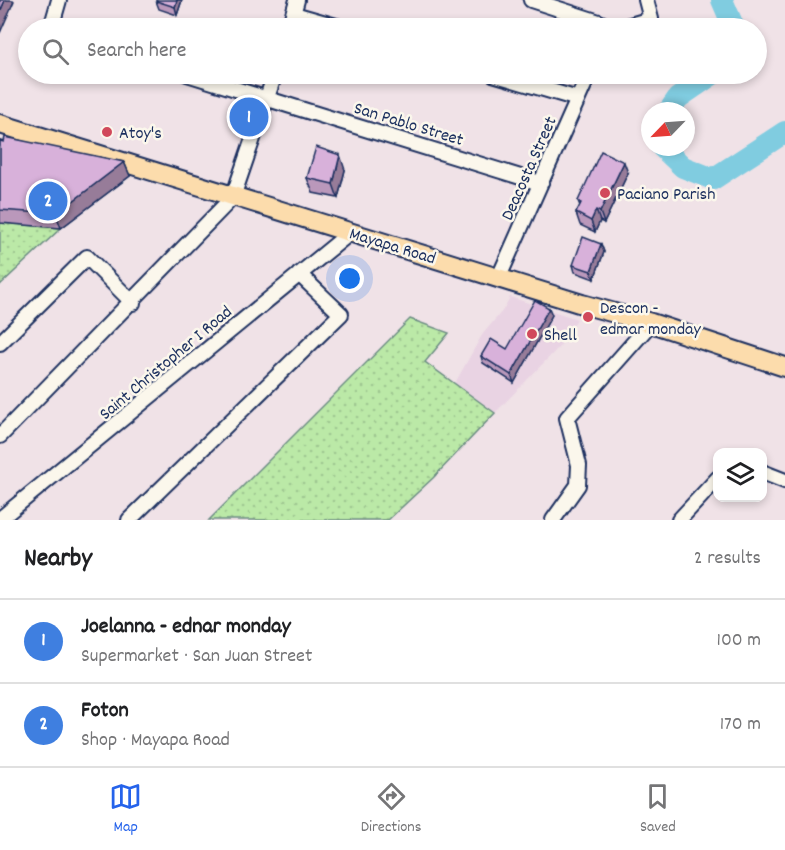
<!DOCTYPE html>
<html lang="en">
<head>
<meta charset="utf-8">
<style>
	body { margin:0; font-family:Dekko,sans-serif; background:#f6f6f6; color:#202124 }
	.controls { position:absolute; right:18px; bottom:18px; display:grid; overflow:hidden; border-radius:12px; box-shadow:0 3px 9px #0003 }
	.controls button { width:54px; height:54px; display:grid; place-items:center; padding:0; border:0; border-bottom:2px solid #e0e0e0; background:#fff; color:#202124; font:30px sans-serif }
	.compass { position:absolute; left:641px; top:102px; width:54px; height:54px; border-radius:50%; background:#fff; box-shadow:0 3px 9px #0003; rotate:245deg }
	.you { position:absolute; left:350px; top:279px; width:21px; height:21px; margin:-15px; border:4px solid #fff; border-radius:50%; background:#1a73e8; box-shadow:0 0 0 9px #1a73e833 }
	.badge { display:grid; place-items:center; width:39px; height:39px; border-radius:50%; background:#2563eb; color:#fff; font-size:20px; font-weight:700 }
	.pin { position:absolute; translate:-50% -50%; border:3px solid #fff; box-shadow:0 2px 6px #0006 }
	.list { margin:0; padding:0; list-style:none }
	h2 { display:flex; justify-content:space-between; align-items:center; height:78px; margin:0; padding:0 24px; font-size:26px }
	h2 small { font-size:20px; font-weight:400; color:#757577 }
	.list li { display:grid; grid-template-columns:39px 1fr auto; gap:18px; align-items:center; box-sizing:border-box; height:84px; padding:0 24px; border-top:2px solid #e0e0e0 }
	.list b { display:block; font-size:22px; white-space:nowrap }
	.list p { margin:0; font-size:20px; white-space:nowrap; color:#757577 }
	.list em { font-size:20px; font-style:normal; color:#757577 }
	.icon { flex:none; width:33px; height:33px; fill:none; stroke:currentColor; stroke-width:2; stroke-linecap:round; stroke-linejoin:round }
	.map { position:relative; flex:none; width:785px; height:520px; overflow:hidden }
	.search { position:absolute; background:#fff; box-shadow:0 3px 9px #0003; left:18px; right:18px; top:18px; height:66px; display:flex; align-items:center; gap:15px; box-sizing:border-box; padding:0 21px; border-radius:33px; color:#757577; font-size:22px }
	.sheet { height:246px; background:#fff }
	nav { display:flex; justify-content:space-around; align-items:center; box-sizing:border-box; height:84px; border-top:2px solid #e0e0e0; background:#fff; font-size:16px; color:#757577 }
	nav a { display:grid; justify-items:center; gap:3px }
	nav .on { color:#2563eb }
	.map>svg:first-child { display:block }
	.built { fill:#e9d3e3 }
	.grass { fill:url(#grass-dots); stroke:#6b8c82; stroke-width:1.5 }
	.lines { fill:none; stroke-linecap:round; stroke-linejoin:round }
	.river { stroke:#80cce0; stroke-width:22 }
	.minor-casing { stroke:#1b2f5e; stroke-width:18 }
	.major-casing { stroke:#1b2f5e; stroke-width:22 }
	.minor { stroke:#fbf7ec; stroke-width:14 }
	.major { stroke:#fcdcac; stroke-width:18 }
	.wall { fill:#ba98bb; stroke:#1b2f5e; stroke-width:1.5 }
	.shaded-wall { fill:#977c99; stroke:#1b2f5e; stroke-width:1.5 }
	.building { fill:#d8b1da; stroke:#1b2f5e; stroke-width:1.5 }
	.poi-dot { fill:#d1495b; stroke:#fbf7ec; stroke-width:2 }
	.labels { text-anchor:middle; stroke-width:5; stroke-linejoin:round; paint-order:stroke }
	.street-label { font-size:18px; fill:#1b2f5e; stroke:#fbf7ec }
	.poi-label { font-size:18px; fill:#1b2f5e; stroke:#fbf7ec; text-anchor:start }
</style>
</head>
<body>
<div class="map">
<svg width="785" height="520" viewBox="0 0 785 520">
	<defs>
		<pattern id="grass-dots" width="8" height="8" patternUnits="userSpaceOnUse" patternTransform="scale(1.5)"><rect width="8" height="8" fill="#bbe9a7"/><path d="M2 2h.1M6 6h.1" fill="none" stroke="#a0c892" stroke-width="1.8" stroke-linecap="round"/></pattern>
	</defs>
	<rect width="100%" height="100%" fill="#f0e2e7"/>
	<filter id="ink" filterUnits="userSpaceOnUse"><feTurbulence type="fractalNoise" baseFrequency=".0167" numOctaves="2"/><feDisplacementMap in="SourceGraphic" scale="12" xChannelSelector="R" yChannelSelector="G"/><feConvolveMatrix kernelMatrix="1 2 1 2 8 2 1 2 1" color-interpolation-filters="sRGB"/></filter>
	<g filter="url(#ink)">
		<path class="built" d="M510,297l67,22 -17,27 -65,67 -40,-30 27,-48 21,-25z"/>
		<path class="grass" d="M0,223l61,5 -61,57z
			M410,319l39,14 -24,29 70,51 -62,65 -45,42h-179z"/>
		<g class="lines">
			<path class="river" d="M722,0l12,28
				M669,111l9,-13 35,-24
				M662,147l21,20 30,12 72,-47"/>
			<defs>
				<path id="minor" d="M531,0l68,22 12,6
					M294,14l49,14
					M51,28l8,-28
					M289,28l8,-28
					M620,28l31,-9 -5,-19
					M187,74l353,109
					M493,74l85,25
					M499,277l90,-203
					M0,343l87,-86 46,46
					M0,436l233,-239 42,-123
					M762,472l23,9
					M0,519l351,-287
					M129,520l212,-206 -42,-40
					M553,520l25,-35 1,-20 -12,-47 84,-95
					M679,520l39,-42"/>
				<path id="major" d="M0,124l582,180 69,19 134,44"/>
			</defs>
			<use href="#minor" class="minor-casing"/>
			<use href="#major" class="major-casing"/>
			<use href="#minor" class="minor"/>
			<use href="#major" class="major"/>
		</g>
		<path class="wall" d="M182,0l-5,15 -18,-6 -3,-8z
			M0,141l124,21 6,14 -69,52 -61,-5z
			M345,170l-7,28 -25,-5 -6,-15z
			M628,173l-24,50 -4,-2 -5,11 -15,-7 -4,-12 4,-7 -2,-5z
			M601,244l3,8 -10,27 -19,-7 -2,-7z
			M552,315l-38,68 -31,-20 -2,-7 26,-7z"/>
		<path class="shaded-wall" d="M5,0h8l1,1 -14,32v-21z
			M177,0h5l-5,15 -2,-8z
			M340,155l5,15 -7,28 -5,-14z
			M124,162l6,14 -69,52 -5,-14z
			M624,162l4,11 -24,50 -4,-11z
			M596,210l4,11 -5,11 -4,-11z
			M601,244l3,8 -10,27 -3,-8z
			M549,308l3,7 -38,68 -3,-8z"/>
		<path class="building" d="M0,0h5l-5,12z
			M157,0h20l-2,7 -19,-6z
			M5,137l119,25 -68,52 -56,-4v-69l4,1z
			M316,147l24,8 -7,29 -26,-6z
			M601,151l23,11 -24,50 -4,-2 -5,11 -15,-8 5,-10 -3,-2z
			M583,237l18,7 -10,27 -18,-6z
			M535,300l14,8 -38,67 -30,-19 10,-17 16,10z"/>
	</g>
	<g class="poi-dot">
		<circle cx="107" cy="132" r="6"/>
		<circle cx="605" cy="193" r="6"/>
		<circle cx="588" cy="317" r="6"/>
		<circle cx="532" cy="334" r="6"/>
	</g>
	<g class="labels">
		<g class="street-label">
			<text transform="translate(409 123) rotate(17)" y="6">San Pablo Street</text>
			<text transform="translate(528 168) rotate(-66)" y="6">Deacosta Street</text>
			<text transform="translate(393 245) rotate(17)" y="6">Mayapa Road</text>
			<text transform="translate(165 362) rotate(-40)" y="6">Saint Christopher I Road</text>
		</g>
		<g class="poi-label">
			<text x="119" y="138">Atoy's</text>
			<text x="617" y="199">Paciano Parish</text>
			<text x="600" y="313">Descon -<tspan x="600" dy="21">edmar monday</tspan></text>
			<text x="544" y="340">Shell</text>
		</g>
	</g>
</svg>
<div class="controls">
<button><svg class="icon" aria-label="layers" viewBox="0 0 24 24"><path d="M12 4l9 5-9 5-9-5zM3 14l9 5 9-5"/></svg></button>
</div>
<svg class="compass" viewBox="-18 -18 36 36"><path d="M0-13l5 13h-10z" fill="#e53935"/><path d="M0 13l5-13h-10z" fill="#757577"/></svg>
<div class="you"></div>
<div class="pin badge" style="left:249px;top:117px;background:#3f7fe0">1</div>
<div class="pin badge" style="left:48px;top:201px;background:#3f7fe0">2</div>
<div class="search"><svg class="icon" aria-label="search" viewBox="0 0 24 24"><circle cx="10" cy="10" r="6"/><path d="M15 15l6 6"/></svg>Search here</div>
</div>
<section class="sheet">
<h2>Nearby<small>2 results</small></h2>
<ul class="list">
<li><span class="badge" style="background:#3f7fe0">1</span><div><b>Joelanna - ednar monday</b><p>Supermarket · San Juan Street</p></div><em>100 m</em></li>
<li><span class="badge" style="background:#3f7fe0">2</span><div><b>Foton</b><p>Shop · Mayapa Road</p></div><em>170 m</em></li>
</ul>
</section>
<nav>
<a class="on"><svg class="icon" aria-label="map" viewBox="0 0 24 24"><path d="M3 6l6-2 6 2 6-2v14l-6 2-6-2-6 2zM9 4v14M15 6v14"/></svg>Map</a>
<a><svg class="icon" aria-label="directions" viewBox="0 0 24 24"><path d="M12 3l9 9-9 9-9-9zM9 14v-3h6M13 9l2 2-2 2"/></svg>Directions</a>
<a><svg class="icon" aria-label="saved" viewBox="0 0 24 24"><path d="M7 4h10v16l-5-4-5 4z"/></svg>Saved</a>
</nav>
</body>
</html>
